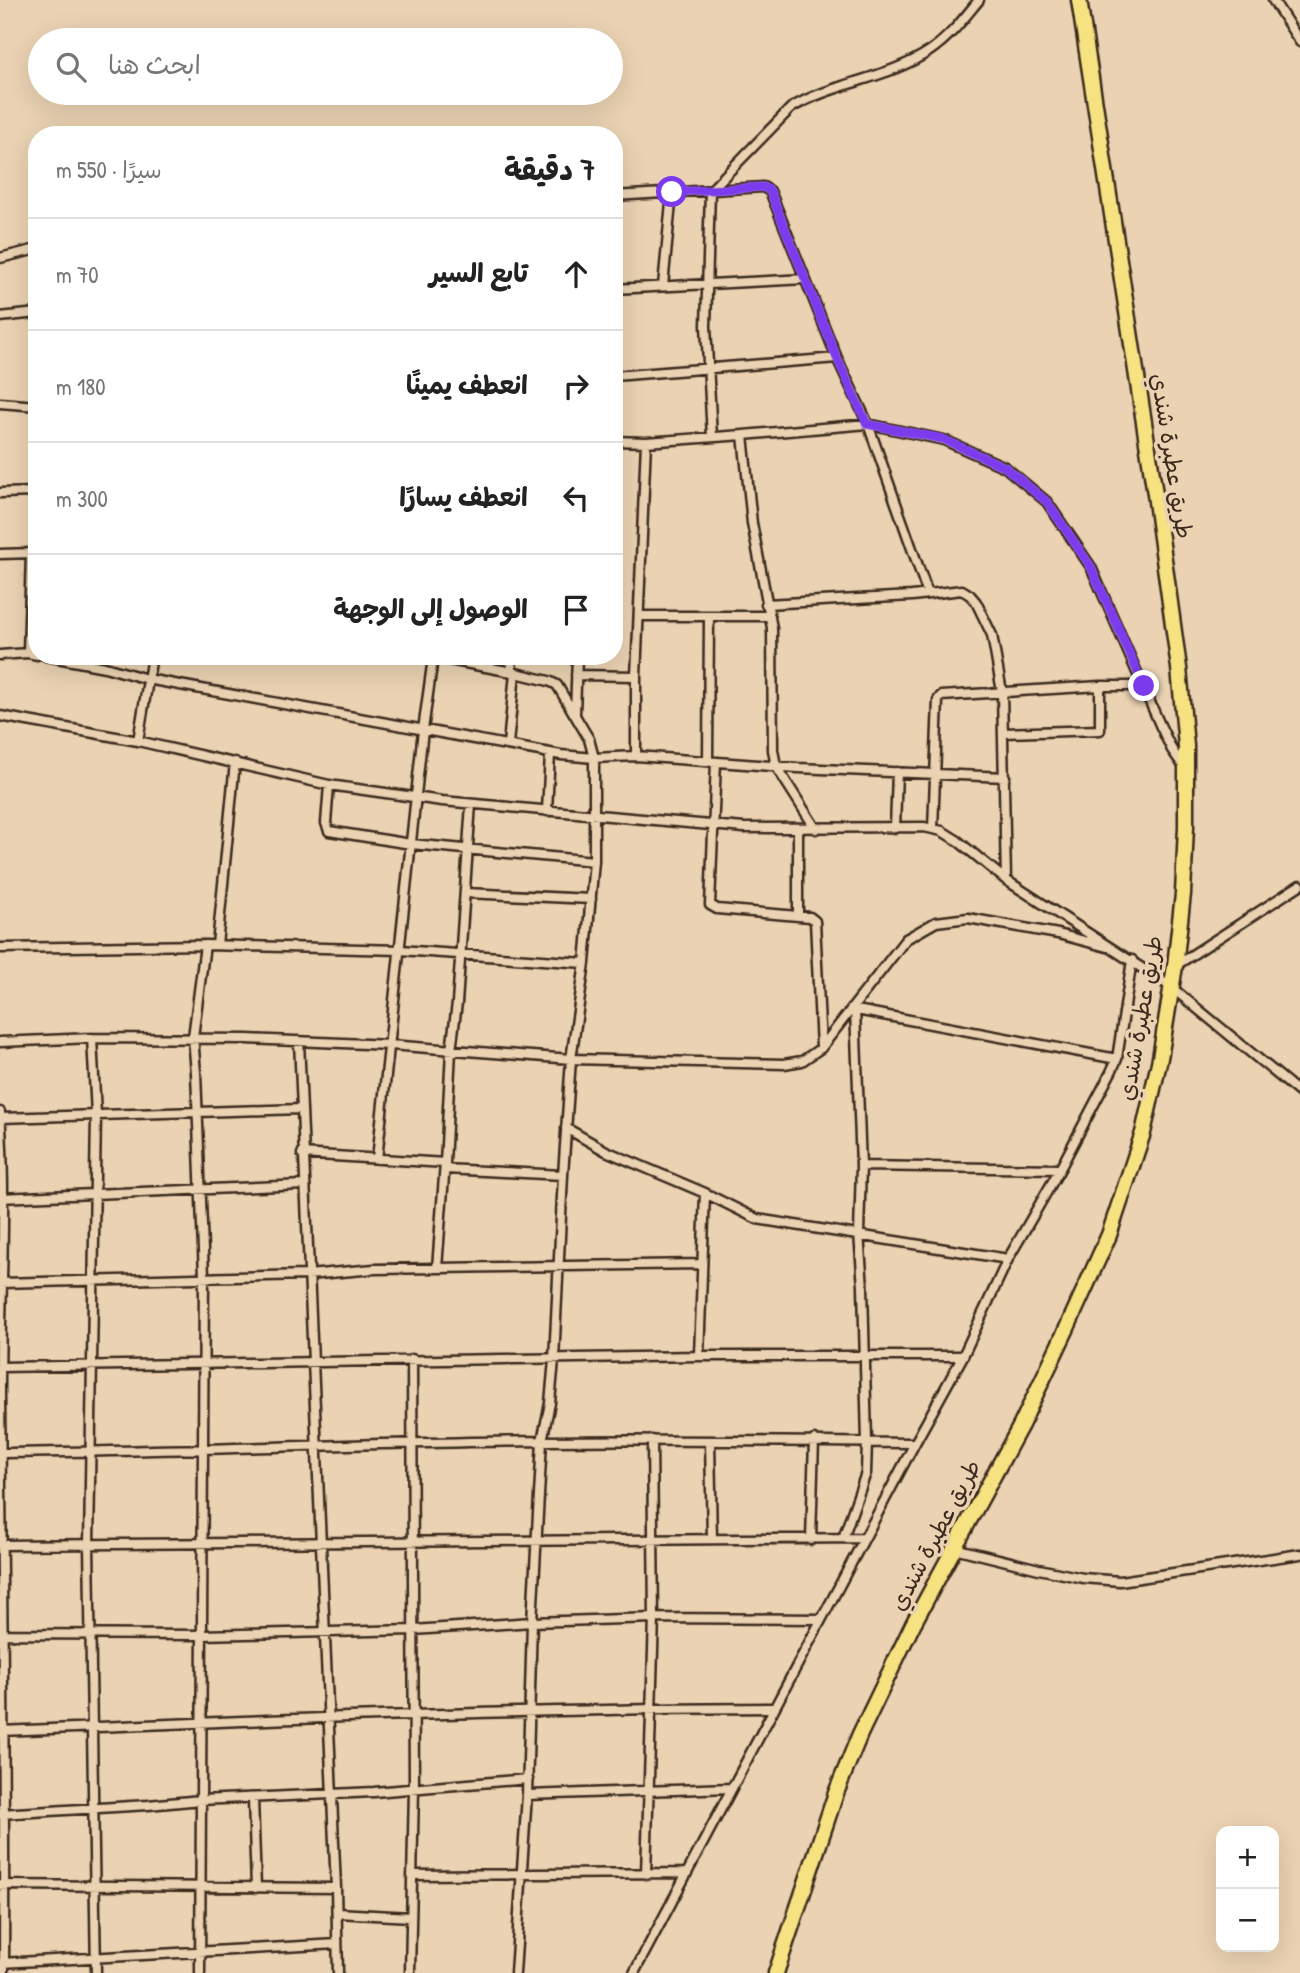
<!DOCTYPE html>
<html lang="ar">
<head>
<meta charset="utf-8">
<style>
	body { margin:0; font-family:"Patrick Hand","Playpen Sans Arabic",sans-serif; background:#f2f2f2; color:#222; direction:rtl }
	.controls { position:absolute; right:21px; bottom:21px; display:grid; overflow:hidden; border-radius:14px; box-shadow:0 7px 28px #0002 }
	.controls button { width:63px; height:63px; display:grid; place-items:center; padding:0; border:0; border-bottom:2px solid #e0e0e0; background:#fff; color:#222; font:35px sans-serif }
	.stop { position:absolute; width:21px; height:21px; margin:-16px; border:5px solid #7c3aed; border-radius:50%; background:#fff }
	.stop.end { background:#7c3aed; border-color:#fff; box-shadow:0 2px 7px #0008 }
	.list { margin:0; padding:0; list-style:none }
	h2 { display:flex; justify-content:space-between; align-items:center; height:91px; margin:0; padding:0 28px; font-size:30px }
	h2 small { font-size:23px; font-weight:400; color:#767676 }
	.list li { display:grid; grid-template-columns:46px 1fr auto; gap:21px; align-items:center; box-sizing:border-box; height:112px; padding:0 28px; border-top:2px solid #e0e0e0 }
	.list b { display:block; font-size:26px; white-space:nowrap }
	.list em { font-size:23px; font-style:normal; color:#767676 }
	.icon { flex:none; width:38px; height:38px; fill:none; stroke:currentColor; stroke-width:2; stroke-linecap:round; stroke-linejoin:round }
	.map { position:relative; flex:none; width:1300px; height:1973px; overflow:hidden; direction:ltr }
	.search { position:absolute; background:#fff; box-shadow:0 7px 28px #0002; left:28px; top:28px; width:595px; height:77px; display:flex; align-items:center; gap:18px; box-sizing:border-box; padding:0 24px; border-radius:38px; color:#767676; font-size:26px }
	.panel { position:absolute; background:#fff; box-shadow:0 7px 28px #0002; left:28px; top:126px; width:595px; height:539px; border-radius:28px; direction:rtl }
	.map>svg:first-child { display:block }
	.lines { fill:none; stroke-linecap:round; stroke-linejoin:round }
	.street-casing { stroke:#3b2a1e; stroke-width:13 }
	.highway-casing { stroke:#3b2a1e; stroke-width:19 }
	.street { stroke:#ead2b2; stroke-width:8 }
	.highway { stroke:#f7e281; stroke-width:14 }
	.route { stroke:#7c3aed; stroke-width:9 }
	.labels { text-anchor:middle; stroke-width:7; stroke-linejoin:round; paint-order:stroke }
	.street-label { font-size:23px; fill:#3b2a1e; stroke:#ead2b2 }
</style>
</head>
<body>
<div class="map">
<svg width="1300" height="1973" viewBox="0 0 1300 1973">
	<rect width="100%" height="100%" fill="#ead2b2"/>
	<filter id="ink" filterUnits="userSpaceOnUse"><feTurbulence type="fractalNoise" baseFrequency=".0143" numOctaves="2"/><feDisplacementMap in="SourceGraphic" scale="14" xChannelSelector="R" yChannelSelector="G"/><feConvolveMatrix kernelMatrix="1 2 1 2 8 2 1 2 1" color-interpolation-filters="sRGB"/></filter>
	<g filter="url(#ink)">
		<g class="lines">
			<defs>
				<path id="street" d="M1273,0l27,42
					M614,196l149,-9 7,4 67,167 31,66 60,170
					M0,258l37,-9
					M663,286l9,-94
					M614,289l191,-10
					M0,317l37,-4
					M614,376l223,-18
					M0,403l37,3
					M743,435l9,88 20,105 1,122 3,16 40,63
					M712,437l-6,-111 4,-135 81,-83c43,-26 98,-29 140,-58 19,-13 33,-32 48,-50
					M614,441l32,1 97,-7 125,-11 76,16 61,27 42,35 44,65 69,158 12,25 12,17
					M0,493l37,-1
					M0,554l34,-1
					M766,604l146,-8 50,-6 8,5 6,7 16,33 10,57 4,188
					M639,616h131
					M28,653l3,-99
					M0,655l28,-2 9,2
					M46,656l59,11 42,12 414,76 33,3 42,-2 162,12 207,9
					M428,656l84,16 37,9 8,4 32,54 5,19v103l-9,102 -14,96 -8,116 -9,185 -4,43 -8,38 -10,181 -5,173 -12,178
					M511,656l1,16
					M576,675l60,1
					M575,714l2,-58
					M0,716l138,25 191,44 113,16 302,27 180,-1 18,4 16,10 48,39 165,107 129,106
					M1004,733l96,-3v-44
					M138,741l14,-85
					M508,744l7,-71
					M636,756v-80l10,-234
					M708,761l1,-145
					M716,762l-6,143 7,4 93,8 5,4 6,127
					M329,785l-3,38 3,8 82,13 183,17
					M547,811l3,-57
					M895,828l2,-56
					M933,829l5,-129 3,-4 159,-10h44
					M466,893l125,6
					M798,915v-87
					M205,945l195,5 185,13
					M217,945l18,-183
					M0,948l205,-3 -12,92 3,36 8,203 -4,697
					M1175,966l125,-81
					M851,1009l266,50
					M92,1038l4,77 -7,430 7,428
					M299,1041l37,847 2,85
					M0,1042l92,-4 155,1 143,6 181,14 213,5 18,-3 19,-13 85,-109 30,-17 32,-4 90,16 49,13
					M0,1112c7,94 0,188 0,282 2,193 5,386 4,579
					M0,1118l301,-9
					M566,1128l40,23 99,42
					M302,1154l143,9
					M377,1159l46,-429 10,-72
					M861,1166l199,3
					M445,1169l118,6
					M0,1198l304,-13
					M437,1268l8,-105 6,-112 6,-48 14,-199
					M0,1283l308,-8 66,-6 327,-5
					M699,1356l6,-163 52,26 251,40
					M0,1367l699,-11h264
					M710,1442l2,97
					M0,1453c182,-2 363,-10 545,-12 123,-2 246,1 370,2
					M843,1538l23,-65 1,-31 -4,-155 -4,-53 2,-68 -6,-156
					M811,1540l3,-100
					M0,1545l864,-7
					M954,1548l85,21 44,9 37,3 180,-27
					M0,1634l201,1 212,-5 119,-8 122,-4 167,1
					M0,1731c258,-11 516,-22 774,-23
					M527,1795l204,-7
					M253,1799l3,89
					M0,1814l148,-9 53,-5 173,-8 154,-13
					M646,1874l8,-256 -2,-178
					M412,1875l275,-2
					M0,1885l336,3
					M337,1913l74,4
					M1,1963l336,-19
					M410,1973l4,-184 -2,-430
					M634,1973l281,-530 48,-87 45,-97 52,-90 51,-97 6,-13 15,-99"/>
				<path id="highway" d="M776,1973l60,-180 24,-59 53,-110 108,-199 46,-97 42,-93 34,-102 17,-75 15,-92 8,-72 3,-68v-80l-7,-78 -24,-174 -76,-494"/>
			</defs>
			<use href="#street" class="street-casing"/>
			<use href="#highway" class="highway-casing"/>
			<use href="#street" class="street"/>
			<use href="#highway" class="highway"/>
		</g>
	</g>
	<g class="lines" filter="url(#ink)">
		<path class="route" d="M672,192l91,-5 7,4 67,167 30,66 76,15 62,28 42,35 44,65 53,119"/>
	</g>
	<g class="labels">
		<g class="street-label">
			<text transform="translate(1172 456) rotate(81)" y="8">طريق عطبرة شندي</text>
			<text transform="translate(1140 1018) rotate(-80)" y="8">طريق عطبرة شندي</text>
			<text transform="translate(935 1535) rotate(-62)" y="8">طريق عطبرة شندي</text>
		</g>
	</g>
</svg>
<div class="controls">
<button>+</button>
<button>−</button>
</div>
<div class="stop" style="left:672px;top:192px"></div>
<div class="stop end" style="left:1144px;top:686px"></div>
<div class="search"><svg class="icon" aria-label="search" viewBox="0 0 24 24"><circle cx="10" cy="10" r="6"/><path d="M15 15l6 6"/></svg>ابحث هنا</div>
<section class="panel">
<h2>7 دقيقة<small>سيرًا · 550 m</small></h2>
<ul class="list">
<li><svg class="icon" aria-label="ahead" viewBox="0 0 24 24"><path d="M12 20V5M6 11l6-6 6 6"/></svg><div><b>تابع السير</b></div><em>70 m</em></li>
<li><svg class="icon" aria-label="right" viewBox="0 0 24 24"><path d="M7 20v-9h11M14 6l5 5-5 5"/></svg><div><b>انعطف يمينًا</b></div><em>180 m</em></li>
<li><svg class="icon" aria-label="left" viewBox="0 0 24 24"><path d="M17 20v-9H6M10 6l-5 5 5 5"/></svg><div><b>انعطف يسارًا</b></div><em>300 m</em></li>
<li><svg class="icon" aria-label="arrive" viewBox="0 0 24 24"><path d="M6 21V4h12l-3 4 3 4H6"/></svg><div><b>الوصول إلى الوجهة</b></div></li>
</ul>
</section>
</div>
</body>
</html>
